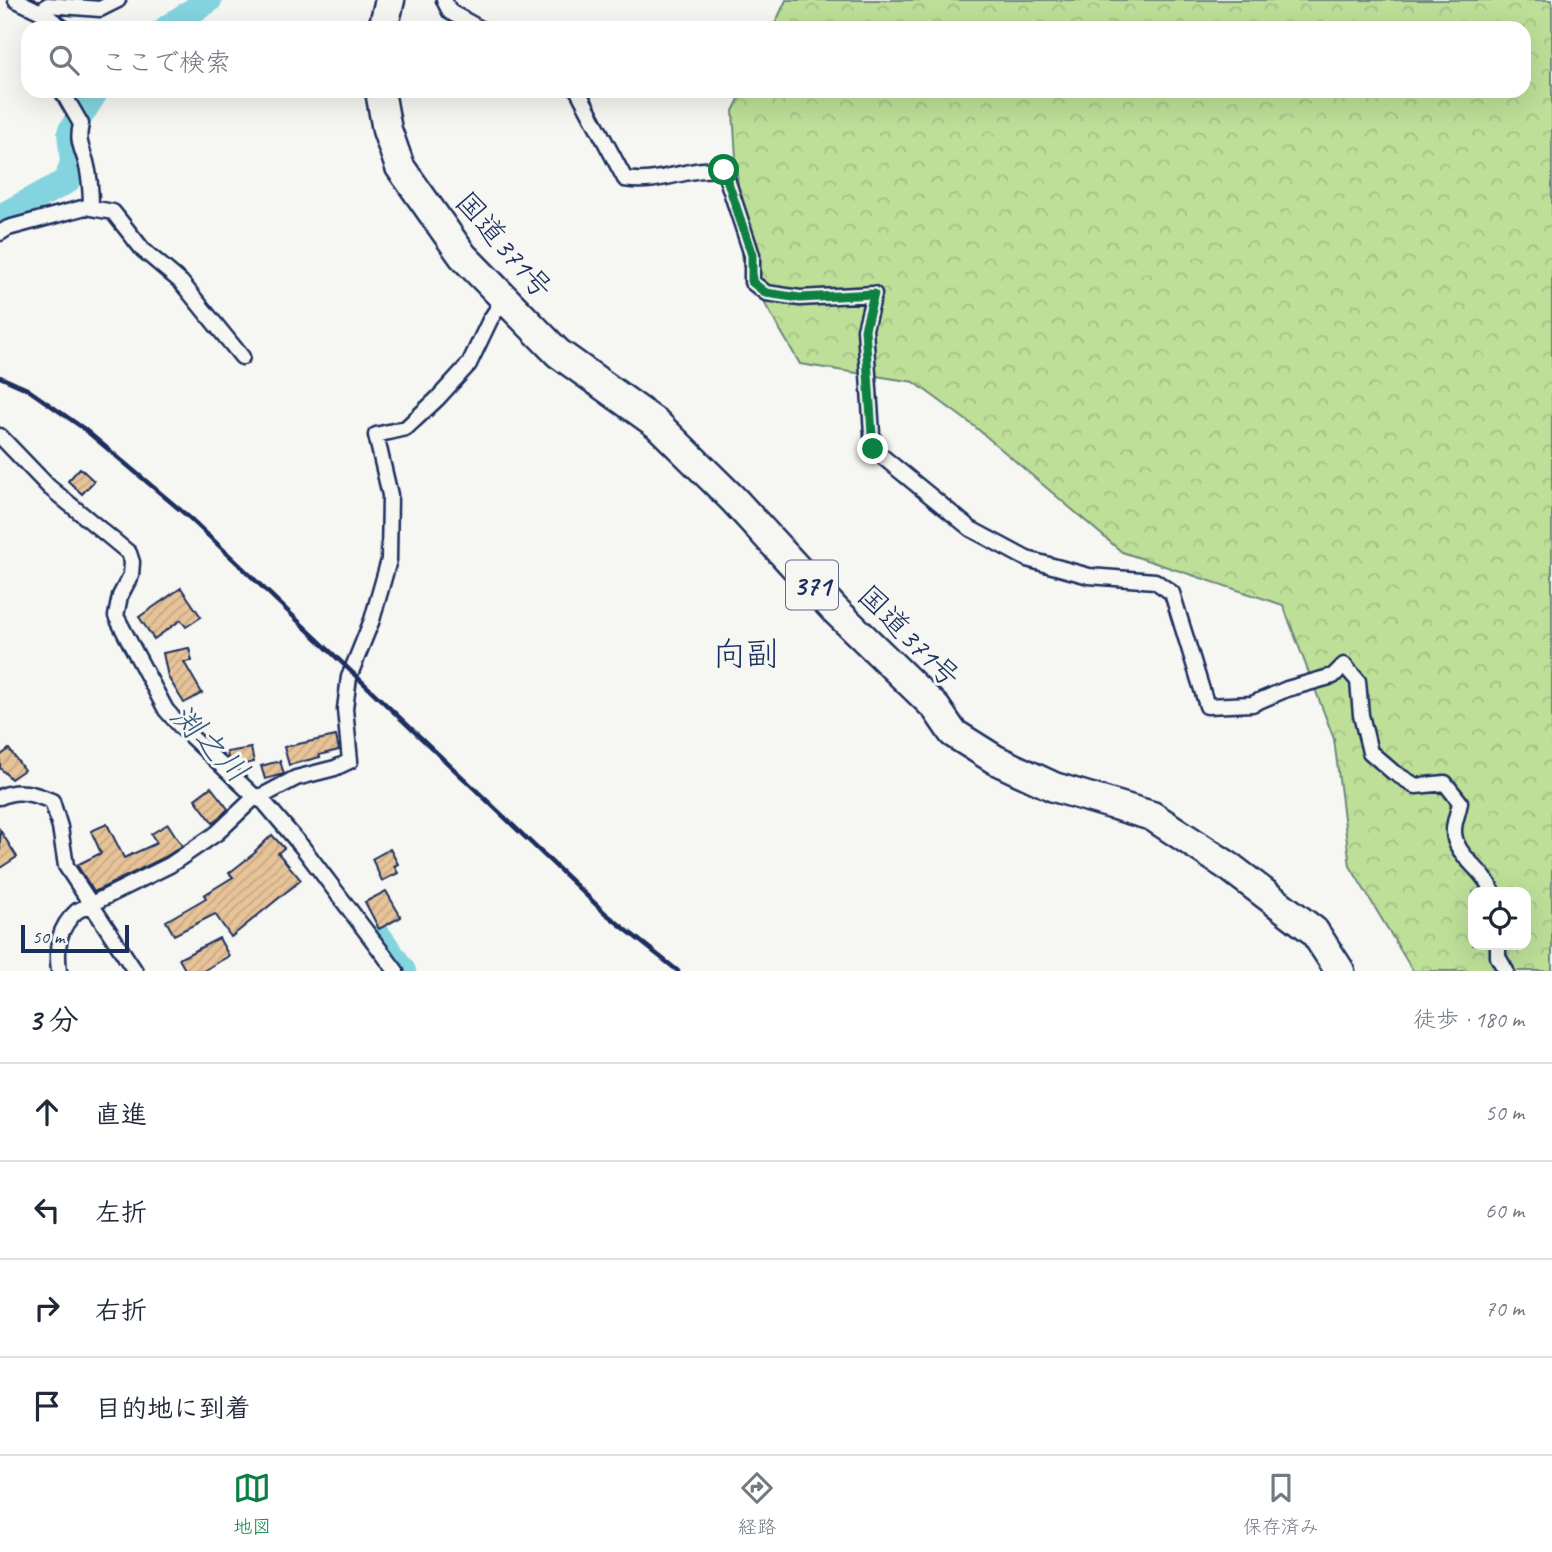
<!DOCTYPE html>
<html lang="ja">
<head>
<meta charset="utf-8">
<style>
	body { margin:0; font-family:Caveat,"Klee One",sans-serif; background:#f6f6f7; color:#1f2937 }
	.controls { position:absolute; right:21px; bottom:21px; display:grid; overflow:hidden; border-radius:14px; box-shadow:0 7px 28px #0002 }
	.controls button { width:63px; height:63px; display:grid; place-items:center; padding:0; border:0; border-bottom:2px solid #e0e1e3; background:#fff; color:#1f2937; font:35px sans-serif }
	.scale { position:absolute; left:21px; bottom:18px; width:108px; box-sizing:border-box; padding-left:7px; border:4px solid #1b2f5e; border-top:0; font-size:19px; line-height:24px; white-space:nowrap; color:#1b2f5e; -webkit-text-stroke:5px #f6f6f2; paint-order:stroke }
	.stop { position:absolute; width:21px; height:21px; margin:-16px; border:5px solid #0b8043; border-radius:50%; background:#fff }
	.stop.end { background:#0b8043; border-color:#fff; box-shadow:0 2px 7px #0008 }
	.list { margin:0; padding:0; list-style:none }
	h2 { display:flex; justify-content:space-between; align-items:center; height:91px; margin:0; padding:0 28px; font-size:30px }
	h2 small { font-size:23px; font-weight:400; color:#747a83 }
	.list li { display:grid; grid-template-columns:46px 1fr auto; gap:21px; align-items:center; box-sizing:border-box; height:98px; padding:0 28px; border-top:2px solid #e0e1e3 }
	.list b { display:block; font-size:26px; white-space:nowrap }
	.list em { font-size:23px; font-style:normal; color:#747a83 }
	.icon { flex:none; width:38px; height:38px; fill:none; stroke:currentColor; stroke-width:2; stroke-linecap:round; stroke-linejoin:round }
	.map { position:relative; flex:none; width:1552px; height:971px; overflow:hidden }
	.search { position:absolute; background:#fff; box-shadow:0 7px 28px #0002; left:21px; right:21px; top:21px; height:77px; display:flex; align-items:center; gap:18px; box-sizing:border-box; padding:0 24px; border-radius:21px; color:#747a83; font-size:26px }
	.sheet { height:483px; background:#fff }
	nav { display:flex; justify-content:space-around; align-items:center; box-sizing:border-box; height:98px; border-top:2px solid #e0e1e3; background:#fff; font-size:19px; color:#747a83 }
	nav a { display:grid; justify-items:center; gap:4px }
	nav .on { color:#0b8043 }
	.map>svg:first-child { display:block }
	.forest { fill:url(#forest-crowns); stroke:#6c877b; stroke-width:2; fill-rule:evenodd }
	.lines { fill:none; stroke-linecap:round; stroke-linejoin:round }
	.river { stroke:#84d4e0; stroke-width:26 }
	.building { fill:url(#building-hatch); stroke:#1b2f5e; stroke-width:2 }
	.street-casing { stroke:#1b2f5e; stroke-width:19 }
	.highway-casing { stroke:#1b2f5e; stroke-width:33 }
	.street { stroke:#f6f6f2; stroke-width:14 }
	.highway { stroke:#f6f6f2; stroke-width:28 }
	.rail { stroke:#1b2f5e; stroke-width:4.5 }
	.route { stroke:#0b8043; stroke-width:9 }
	.labels { text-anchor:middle; stroke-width:6; stroke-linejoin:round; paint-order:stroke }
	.shield { fill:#f6f6f2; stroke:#5d6b8a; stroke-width:2 }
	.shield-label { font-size:28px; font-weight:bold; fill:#1b2f5e }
	.street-label { font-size:30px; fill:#1b2f5e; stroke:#f6f6f2 }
	.water-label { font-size:32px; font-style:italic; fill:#35587e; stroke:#f6f6f2 }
	.quarter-label { font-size:33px; fill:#1b2f5e; stroke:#f6f6f2 }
</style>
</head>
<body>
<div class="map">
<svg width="1552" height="971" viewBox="0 0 1552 971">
	<defs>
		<pattern id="forest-crowns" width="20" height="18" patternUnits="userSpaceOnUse" patternTransform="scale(1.75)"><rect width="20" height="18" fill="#bddf98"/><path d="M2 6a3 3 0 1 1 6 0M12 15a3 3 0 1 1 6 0" fill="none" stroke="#a2c085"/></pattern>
		<pattern id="building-hatch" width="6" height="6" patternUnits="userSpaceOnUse" patternTransform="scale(1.75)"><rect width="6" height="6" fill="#e7c398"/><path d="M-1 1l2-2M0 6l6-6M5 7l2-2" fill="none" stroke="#c6a885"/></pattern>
	</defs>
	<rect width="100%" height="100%" fill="#f6f6f2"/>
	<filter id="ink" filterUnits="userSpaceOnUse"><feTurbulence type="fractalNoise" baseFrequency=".0143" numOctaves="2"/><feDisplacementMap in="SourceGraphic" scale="14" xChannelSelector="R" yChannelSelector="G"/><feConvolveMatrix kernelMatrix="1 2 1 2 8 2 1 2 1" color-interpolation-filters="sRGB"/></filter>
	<g filter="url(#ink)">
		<path class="forest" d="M786,0h766v971h-139l-63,-105 -16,-127 -51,-134 -161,-53 -148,-126 -60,-44 -114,-18 -57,-98 -10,-155 10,-20h781v-63h-751zM1473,892h53v53h-53z"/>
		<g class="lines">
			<path class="river" d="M167,28l42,-28
				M0,217l67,-36 6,-19 -3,-30 26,-41
				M380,938l23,33"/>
		</g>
		<path class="building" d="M80,468l14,13 -12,13 -14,-13z
			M181,588l20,29 -15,10 -5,-7 -27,19 -15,-22z
			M189,648l3,13 -8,1 18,31 -18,10 -16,-26 -5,-24z
			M336,736l3,14 -20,5 1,2 -31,8 -5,-18z
			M251,748l3,14 -18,4 -8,-8 -1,-6z
			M9,749l15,21 -13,9 -11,-11v-12z
			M280,761l4,13 -19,5 -4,-13z
			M211,787l17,22 -15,14 -18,-24z
			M107,824l17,34 33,-15 -6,-9 17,-10 14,22 -17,11 -71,35 -17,-27 24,-12 -10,-22z
			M0,830l17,27 -17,11z
			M272,835l12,13 -6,5 23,27 -70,57 -16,-23 -41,21 -8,-14 40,-23 -2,-3 29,-18 -4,-4 27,-21 -1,-1z
			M390,849l8,15 -4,2 4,7 -16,8 -10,-22z
			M386,891l15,26 -22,12 -14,-27z
			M219,938l10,18 -26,15h-17l-7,-12z"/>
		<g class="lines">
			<defs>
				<path id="street" d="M16,0l25,12 22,16
					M444,0l6,12 29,16
					M41,12l7,-7 52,4 18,-9
					M62,91l19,33c-4,18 0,21 5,38 4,15 5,30 5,45
					M578,91l47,88c37,6 62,-13 99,-9l28,85v27l14,11 34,5 74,-4 -9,35 8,120 98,80 56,30 62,17 66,5 17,12 35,113 45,-2 35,-15 46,-13 11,-11 14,16 3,34 9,37 23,20 23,14 29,-3 15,19c-1,9 -6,19 -6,28 -1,26 31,39 38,62
					M0,233l8,-5 78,-21 27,5 30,38 38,32 61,75
					M0,436l49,51 80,66 3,9 -1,13 -11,21 -4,20 11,21 39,73 16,18 73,69 9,5 39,46 93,123
					M0,797c18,-9 34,-3 52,4l8,26 6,39 69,105
					M1498,945v12l8,14
					M59,971c-3,-24 -1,-43 18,-60l93,-46 47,-32 38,-36 9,-2 32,-17 39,-10 15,-7 -5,-52 4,-32 23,-57 17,-60 1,-65 -14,-60 30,-7 31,-29 32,-35 21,-44 13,-20"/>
				<path id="highway" d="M383,28l7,-28
					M380,91l7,39 13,37 63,89 95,97 99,71 77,76 100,109 102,99 17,25 43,27 58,27 98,29 79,52 83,63 26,40"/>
			</defs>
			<use href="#street" class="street-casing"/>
			<use href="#highway" class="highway-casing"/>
			<use href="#street" class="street"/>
			<use href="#highway" class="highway"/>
			<path class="rail" d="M0,377l27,12 56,39 108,91 414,394 73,58"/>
		</g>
	</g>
	<g class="lines" filter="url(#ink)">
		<path class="route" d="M724,170l28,85v27l14,11 34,5 74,-4 -9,35 8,120"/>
	</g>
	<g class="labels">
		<rect class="shield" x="786" y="560.5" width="52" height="49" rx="5"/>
		<g class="shield-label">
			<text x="812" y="595">371</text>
		</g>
		<g class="street-label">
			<text transform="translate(504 245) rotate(49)" y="10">国道371号</text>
			<text transform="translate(909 636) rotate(45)" y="10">国道371号</text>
		</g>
		<g class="water-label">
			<text transform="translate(210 743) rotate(45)" y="11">渕之川</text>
		</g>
		<g class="quarter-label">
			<text x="746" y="665">向副</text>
		</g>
	</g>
</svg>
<div class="controls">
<button><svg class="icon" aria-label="locate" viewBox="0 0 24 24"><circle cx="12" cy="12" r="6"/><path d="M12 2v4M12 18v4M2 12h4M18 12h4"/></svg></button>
</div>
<div class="scale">50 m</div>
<div class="stop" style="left:724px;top:170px"></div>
<div class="stop end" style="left:873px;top:449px"></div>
<div class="search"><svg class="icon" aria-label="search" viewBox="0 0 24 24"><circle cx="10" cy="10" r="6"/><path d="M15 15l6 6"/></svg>ここで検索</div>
</div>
<section class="sheet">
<h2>3 分<small>徒歩 · 180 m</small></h2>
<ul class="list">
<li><svg class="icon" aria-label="ahead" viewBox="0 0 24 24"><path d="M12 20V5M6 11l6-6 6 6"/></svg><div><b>直進</b></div><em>50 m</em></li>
<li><svg class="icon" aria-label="left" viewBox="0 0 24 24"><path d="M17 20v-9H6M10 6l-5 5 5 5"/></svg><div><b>左折</b></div><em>60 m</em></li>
<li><svg class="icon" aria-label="right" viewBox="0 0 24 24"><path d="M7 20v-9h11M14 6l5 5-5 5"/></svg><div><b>右折</b></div><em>70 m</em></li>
<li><svg class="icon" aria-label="arrive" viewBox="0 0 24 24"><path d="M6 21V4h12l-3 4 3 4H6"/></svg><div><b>目的地に到着</b></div></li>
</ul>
</section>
<nav>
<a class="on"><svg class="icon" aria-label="map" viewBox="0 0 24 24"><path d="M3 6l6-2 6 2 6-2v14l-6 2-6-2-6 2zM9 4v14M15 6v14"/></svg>地図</a>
<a><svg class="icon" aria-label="directions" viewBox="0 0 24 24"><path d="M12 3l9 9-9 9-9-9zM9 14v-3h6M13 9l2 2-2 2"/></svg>経路</a>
<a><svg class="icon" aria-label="saved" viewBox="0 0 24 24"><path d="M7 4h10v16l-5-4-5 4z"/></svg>保存済み</a>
</nav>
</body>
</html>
